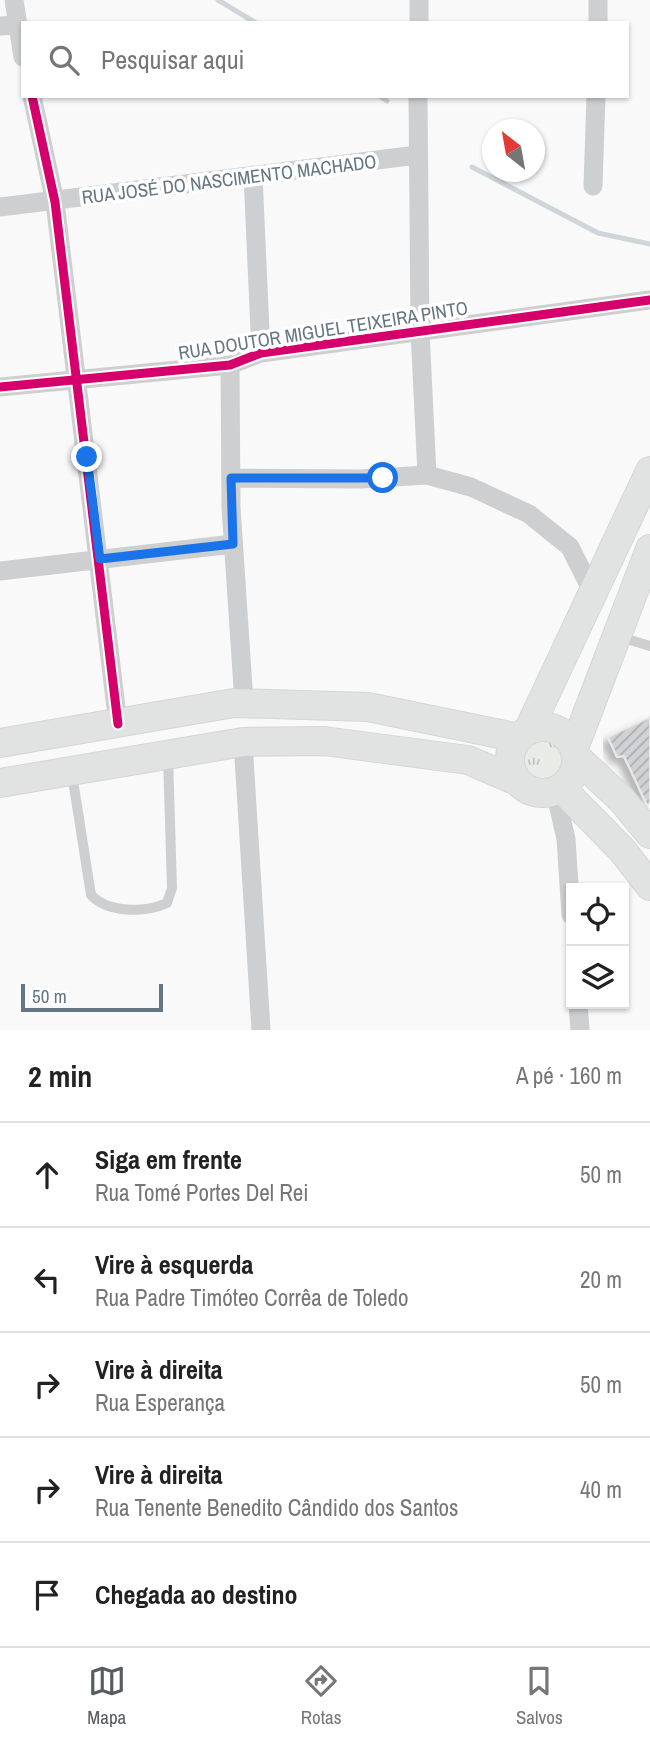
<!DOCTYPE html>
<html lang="pt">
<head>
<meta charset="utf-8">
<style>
	body { margin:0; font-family:"Archivo Narrow",sans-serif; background:#f6f6f6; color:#222 }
	.controls { position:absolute; right:21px; bottom:21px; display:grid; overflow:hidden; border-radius:0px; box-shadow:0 2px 5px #0004 }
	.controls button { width:63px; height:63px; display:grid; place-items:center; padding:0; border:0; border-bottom:2px solid #e0e0e0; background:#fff; color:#222; font:35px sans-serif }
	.compass { position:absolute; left:482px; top:119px; width:63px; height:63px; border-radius:50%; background:#fff; box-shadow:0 2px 5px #0004; rotate:329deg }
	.scale { position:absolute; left:21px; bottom:18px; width:142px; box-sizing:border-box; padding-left:7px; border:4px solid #657683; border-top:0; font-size:19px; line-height:24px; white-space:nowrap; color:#657683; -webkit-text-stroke:5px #fff; paint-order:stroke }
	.stop { position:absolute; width:21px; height:21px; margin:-16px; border:5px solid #1a73e8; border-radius:50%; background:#fff }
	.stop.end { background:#1a73e8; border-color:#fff; box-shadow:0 2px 7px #0008 }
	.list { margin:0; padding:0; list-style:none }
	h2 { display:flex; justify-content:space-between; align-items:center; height:91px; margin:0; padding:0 28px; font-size:30px }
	h2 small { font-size:23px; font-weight:400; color:#767676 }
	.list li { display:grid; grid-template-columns:46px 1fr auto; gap:21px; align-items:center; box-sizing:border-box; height:105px; padding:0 28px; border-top:2px solid #e0e0e0 }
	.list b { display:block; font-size:26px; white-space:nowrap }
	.list p { margin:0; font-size:23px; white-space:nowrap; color:#767676 }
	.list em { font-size:23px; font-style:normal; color:#767676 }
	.icon { flex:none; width:38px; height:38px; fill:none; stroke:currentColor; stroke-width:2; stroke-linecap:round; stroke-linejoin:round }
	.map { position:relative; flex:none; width:650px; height:1030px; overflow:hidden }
	.search { position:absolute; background:#fff; box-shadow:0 2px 5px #0004; left:21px; right:21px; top:21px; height:77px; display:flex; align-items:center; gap:18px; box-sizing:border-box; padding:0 24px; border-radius:0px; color:#767676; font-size:26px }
	.sheet { height:616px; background:#fff }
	nav { display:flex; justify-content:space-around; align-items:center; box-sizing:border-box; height:98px; border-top:2px solid #e0e0e0; background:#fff; font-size:19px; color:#767676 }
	nav a { display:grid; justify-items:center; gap:4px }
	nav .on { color:#585c60 }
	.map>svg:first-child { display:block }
	.grass { fill:url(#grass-tufts) }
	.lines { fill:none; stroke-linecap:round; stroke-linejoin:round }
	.stream { stroke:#ced6d9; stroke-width:5 }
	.building { fill:url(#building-hatch); stroke:#e8e8e8; stroke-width:2; filter:url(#shadow) }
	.secondary-casing { stroke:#d5d6d7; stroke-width:30 }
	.lane { stroke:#cecfd0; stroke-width:10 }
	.street { stroke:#cecfd0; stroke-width:19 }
	.secondary { stroke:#e1e2e2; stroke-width:28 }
	.cycleway-casing { stroke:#fff; stroke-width:13 }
	.cycleway { stroke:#d6006c; stroke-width:9 }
	.route { stroke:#1a73e8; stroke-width:9 }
	.labels { text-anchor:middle; stroke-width:7; stroke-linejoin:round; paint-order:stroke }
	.street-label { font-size:19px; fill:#657683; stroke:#fff }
</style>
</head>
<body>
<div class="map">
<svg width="650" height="1030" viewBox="0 0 650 1030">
	<defs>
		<pattern id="grass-tufts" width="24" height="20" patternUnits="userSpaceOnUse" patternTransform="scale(1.75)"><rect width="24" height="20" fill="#e8ebe6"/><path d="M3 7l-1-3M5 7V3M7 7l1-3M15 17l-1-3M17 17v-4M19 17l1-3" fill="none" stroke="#c0c3c0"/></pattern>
		<pattern id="building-hatch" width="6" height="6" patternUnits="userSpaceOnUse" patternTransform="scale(1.75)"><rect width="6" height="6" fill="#d0d2d3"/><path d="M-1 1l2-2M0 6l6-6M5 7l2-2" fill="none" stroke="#acafb1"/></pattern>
		<filter id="shadow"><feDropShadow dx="-6" dy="6" stdDeviation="3.5" flood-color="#0004"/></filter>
	</defs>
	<rect width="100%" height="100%" fill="#f9f9f9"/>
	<path class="grass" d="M521 759a23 23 0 1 1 46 0a23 23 0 1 1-46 0Z"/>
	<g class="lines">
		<path class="stream" d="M218,0l38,23
			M379,96l8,5
			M472,167l126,66 52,11"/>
	</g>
	<path class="building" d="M650,717v87l-3,1 -23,-49 -7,1 -9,-20z"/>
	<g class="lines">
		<defs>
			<path id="secondary" d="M510 760a33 33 0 1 1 66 0a33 33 0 1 1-66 0Z
				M528,731l122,-260
				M0,743l234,-40 134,4 151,31
				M574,748l76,-199
				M576,757l45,42 29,35
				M0,783l243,-41 81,-1 144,19 49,21
				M561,788l61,62 28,36"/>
		</defs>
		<use href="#secondary" class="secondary-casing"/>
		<path class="lane" d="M620,637l30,9
			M72,774l19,121c17,18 54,18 76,8l5,-15 -4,-132"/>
		<path class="street" d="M14,0l9,57
			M419,23v-23
			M598,23v-23
			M0,26l18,-1
			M32,96l23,106 63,522
			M418,96l2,235 7,144
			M253,175l8,178
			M593,186l3,-90
			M0,207l417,-52
			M230,365l1,142 13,196
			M0,387l230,-22 31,-12 389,-53
			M231,478l130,1 66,-4 44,12 58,27 41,33 23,46
			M0,571l233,-27
			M243,742l18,288
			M555,791l11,48 5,76
			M578,1004l2,26"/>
		<use href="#secondary" class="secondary"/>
		<defs>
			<path id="cycleway" d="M32,96l23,106 63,522
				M0,387l230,-22 31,-12 389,-53"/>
		</defs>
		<use href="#cycleway" class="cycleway-casing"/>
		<use href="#cycleway" class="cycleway"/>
	</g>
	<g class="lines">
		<path class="route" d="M87,457l13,102 133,-15 -2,-66h152"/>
	</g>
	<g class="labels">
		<g class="street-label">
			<text transform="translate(229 179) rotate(-7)" y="7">RUA JOSÉ DO NASCIMENTO MACHADO</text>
			<text transform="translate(323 330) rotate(-9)" y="7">RUA DOUTOR MIGUEL TEIXEIRA PINTO</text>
		</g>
	</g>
</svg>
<div class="controls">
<button><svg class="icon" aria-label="locate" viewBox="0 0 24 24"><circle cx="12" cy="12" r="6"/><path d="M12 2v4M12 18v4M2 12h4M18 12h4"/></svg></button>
<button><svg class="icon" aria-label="layers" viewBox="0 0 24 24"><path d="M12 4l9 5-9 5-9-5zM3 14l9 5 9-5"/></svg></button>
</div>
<svg class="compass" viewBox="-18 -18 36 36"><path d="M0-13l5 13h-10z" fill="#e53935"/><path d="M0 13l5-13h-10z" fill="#767676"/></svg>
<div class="scale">50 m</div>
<div class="stop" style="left:383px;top:478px"></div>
<div class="stop end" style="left:87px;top:457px"></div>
<div class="search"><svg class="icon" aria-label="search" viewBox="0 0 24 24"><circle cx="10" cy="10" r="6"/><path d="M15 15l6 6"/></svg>Pesquisar aqui</div>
</div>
<section class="sheet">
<h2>2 min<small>A pé · 160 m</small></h2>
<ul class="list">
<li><svg class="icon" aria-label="ahead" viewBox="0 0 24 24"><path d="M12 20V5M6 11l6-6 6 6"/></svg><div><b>Siga em frente</b><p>Rua Tomé Portes Del Rei</p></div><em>50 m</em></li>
<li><svg class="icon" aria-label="left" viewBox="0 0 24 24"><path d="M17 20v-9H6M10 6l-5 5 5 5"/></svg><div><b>Vire à esquerda</b><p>Rua Padre Timóteo Corrêa de Toledo</p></div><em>20 m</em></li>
<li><svg class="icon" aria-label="right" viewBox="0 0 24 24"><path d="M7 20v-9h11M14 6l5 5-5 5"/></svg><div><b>Vire à direita</b><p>Rua Esperança</p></div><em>50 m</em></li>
<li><svg class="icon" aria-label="right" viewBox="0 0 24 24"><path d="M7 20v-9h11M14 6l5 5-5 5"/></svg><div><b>Vire à direita</b><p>Rua Tenente Benedito Cândido dos Santos</p></div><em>40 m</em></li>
<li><svg class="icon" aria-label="arrive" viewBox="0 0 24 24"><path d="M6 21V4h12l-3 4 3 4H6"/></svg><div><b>Chegada ao destino</b></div></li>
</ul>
</section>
<nav>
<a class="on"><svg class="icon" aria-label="map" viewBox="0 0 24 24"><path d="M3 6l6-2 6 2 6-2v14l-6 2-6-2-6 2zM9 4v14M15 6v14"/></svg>Mapa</a>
<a><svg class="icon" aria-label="directions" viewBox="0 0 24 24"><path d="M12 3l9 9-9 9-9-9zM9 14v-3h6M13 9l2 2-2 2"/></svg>Rotas</a>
<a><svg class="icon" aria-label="saved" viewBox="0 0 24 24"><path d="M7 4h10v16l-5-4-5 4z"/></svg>Salvos</a>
</nav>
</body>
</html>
